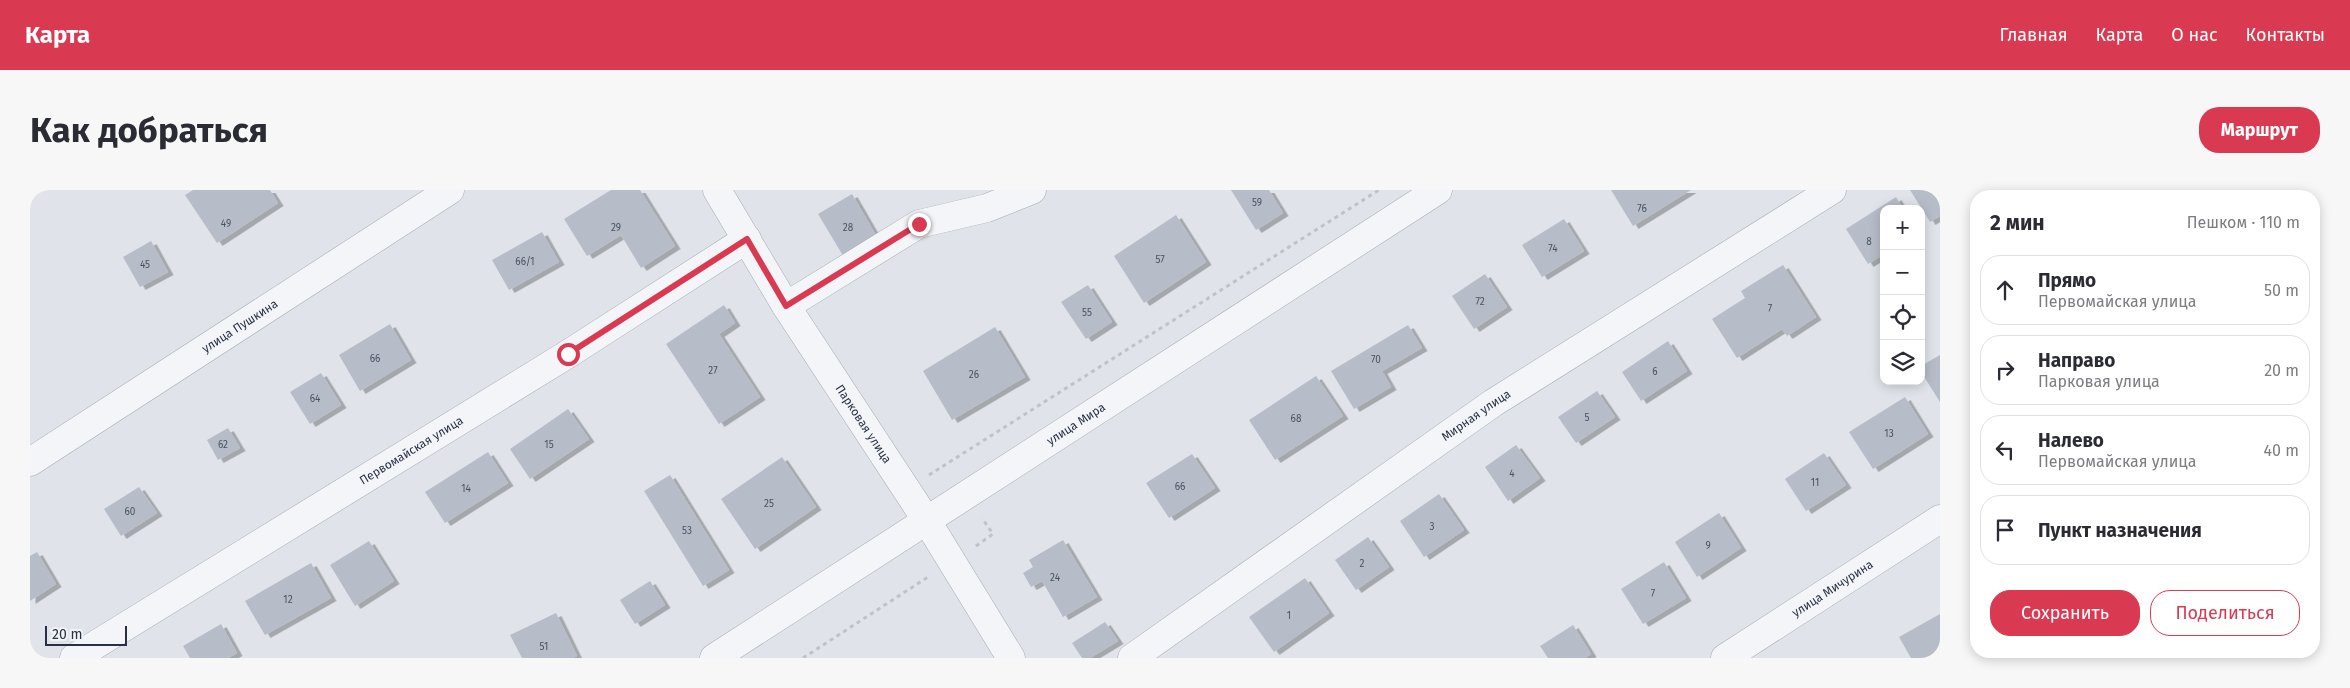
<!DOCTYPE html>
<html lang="ru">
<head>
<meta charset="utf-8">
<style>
	body { margin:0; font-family:"Fira Sans",sans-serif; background:#f7f7f7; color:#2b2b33 }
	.controls { position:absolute; right:15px; top:15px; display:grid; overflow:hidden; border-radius:10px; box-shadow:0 2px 12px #0003 }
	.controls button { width:45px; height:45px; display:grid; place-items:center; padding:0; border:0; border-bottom:1px solid #e1e1e2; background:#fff; color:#2b2b33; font:25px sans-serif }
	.scale { position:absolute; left:15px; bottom:12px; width:82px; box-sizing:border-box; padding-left:5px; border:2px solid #273143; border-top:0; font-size:14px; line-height:18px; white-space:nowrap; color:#273143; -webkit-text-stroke:4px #f0f3f7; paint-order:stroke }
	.stop { position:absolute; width:15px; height:15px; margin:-11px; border:4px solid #da3a51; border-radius:50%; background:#fff }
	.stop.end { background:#da3a51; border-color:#fff; box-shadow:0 1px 5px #0008 }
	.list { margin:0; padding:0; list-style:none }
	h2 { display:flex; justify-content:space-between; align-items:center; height:65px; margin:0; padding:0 20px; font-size:21px }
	h2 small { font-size:16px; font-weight:400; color:#7c7c81 }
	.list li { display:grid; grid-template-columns:32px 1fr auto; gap:15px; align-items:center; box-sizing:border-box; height:70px; margin:0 10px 10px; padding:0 10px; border:1px solid #e1e1e2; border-radius:20px }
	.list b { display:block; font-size:19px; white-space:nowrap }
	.list p { margin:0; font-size:16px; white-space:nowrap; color:#7c7c81 }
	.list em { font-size:16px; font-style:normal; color:#7c7c81 }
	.actions { display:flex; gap:10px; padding:15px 20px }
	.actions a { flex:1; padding:11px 0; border:1px solid #da3a51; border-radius:20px; text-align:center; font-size:18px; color:#da3a51 }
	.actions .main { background:#da3a51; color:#fff }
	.icon { flex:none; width:28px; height:28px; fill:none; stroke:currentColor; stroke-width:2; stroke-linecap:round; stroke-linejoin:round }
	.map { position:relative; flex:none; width:1910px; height:468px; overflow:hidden; border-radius:20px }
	header { display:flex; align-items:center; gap:30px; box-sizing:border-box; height:70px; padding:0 25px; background:#da3a51; color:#fff }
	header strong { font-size:24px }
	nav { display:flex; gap:28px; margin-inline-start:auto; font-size:18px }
	.intro { display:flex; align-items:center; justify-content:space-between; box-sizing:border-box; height:120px; padding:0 30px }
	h1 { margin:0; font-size:35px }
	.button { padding:12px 22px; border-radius:20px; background:#da3a51; color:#fff; font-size:18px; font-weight:700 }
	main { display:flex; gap:30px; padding:0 30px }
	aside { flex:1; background:#fff; border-radius:20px; box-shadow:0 2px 12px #0003 }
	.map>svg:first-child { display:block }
	.building { fill:#b7bdc8; filter:url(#shadow) }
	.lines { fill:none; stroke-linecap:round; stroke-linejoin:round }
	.minor-casing { stroke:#a5abb5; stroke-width:29 }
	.tertiary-casing { stroke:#a5abb5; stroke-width:29 }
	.path { stroke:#bec2c9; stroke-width:3; stroke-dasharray:4 4; stroke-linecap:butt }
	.minor { stroke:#f3f5f8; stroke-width:28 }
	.tertiary { stroke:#f3f5f8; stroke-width:28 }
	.route { stroke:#da3a51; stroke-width:6 }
	.labels { text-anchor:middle; stroke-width:5; stroke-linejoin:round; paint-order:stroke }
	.number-label { font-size:10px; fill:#4b5464 }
	.street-label { font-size:12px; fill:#273143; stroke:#f0f3f7 }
</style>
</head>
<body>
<header>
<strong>Карта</strong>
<nav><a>Главная</a><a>Карта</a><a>О нас</a><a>Контакты</a></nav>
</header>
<div class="intro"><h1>Как добраться</h1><a class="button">Маршрут</a></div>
<main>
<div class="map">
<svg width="1910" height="468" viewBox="0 0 1910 468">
	<defs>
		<filter id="shadow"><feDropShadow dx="5.5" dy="3" stdDeviation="0" flood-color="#0004"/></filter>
	</defs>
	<rect width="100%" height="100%" fill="#e0e4ea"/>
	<path class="building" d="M163,0h77l8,13 -61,40 -32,-48z
		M581,0h29l35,56 -34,22 -20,-33 -34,21 -23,-37z
		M1201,0h38l14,23 -27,17z
		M1581,0h80l-58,36z
		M1880,0h30v26l-10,6z
		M822,4l26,45 -33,20 -27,-45z
		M1866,7l7,12h-19v45l-16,10 -22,-35z
		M1146,25l30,47 -62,41 -30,-47z
		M1534,29l20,32 -42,26 -20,-32z
		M512,42l17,30 -50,28 -17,-30z
		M121,51l17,31 -28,15 -17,-30z
		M1753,75l33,52 -29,19 -5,-7 -45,29 -25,-39 33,-21 -4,-7z
		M1455,84l22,33 -33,22 -22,-33z
		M1058,95l24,37 -26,17 -25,-37z
		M694,115l11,18 -16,11 41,63 -41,27 -53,-80z
		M360,134l21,36 -51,31 -21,-36z
		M1378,135l14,23 -40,23 9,16 -37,22 -23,-38z
		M965,137l30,50 -73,43 -29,-49z
		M1638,151l19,30 -46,30 -19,-29z
		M1910,165v47l-19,-30v-6z
		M291,183l20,32 -31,19 -20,-32z
		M1286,186l27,40 -68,44 -26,-40z
		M1567,201l18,26 -39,26 -18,-26z
		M1875,207l23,37 -55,35 -24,-37z
		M538,219l21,30 -59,40 -20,-30z
		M198,238l12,20 -22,12 -11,-20z
		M1486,255l24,33 -32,23 -23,-34z
		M458,262l20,31 -63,40 -20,-31z
		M1794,263l22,32 -40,26 -21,-32z
		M1162,264l23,34 -46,30 -23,-35z
		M752,267l34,50 -61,42 -34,-50z
		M640,285l59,95 -26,16 -59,-95z
		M109,297l18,26 -36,23 -17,-27z
		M1409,304l25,36 -40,27 -24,-36z
		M1689,323l22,35 -44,29 -22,-35z
		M1338,347l21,30 -33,23 -21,-30z
		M1033,350l34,57 -34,20 -21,-36 -11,6 -8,-14 10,-6 -4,-7z
		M339,351l25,40 -39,25 -25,-41z
		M7,362l19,32 -26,17v-45z
		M1634,372l22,36 -43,26 -22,-35z
		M281,373l20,35 -66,37 -20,-34z
		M1275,388l24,35 -55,39 -25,-35z
		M620,391l15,24 -30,19 -15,-24z
		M526,423l21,43 -4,2h-51l-12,-23z
		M1910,424v40l-8,4h-21l-12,-21z
		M1075,432l13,19 -28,17h-8l-10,-15z
		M191,434l16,29 -9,5h-38l-7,-12z
		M1543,435l18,29 -6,4h-37l-8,-12z"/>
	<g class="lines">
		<defs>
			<g id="minor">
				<path d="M756,116l133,-82 68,-16 45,-18"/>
				<path id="s1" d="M44,468l494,-304 179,-115"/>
				<path id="s2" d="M1102,468l361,-255 339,-213"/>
				<path id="s3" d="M1695,468l215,-139"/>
			</g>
			<g id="tertiary">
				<path id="s4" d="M687,0l69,116 141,215 84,137"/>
				<path id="s5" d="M0,272l420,-272"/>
				<path id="s6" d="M684,468l724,-468"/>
			</g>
		</defs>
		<use href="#minor" class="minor-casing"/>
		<use href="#tertiary" class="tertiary-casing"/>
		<path class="path" d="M899,285l450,-285
			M946,356l17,-12 -11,-16
			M773,468l125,-81"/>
		<use href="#minor" class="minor"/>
		<use href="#tertiary" class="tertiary"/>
	</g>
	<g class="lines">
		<path class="route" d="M538,164l179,-115 39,67 133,-82"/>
	</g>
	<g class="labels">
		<g class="number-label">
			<text x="1227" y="16">59</text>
			<text x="1612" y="22">76</text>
			<text x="196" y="37">49</text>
			<text x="586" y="41">29</text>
			<text x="818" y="41">28</text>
			<text x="1839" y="55">8</text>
			<text x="1523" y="62">74</text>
			<text x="1130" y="73">57</text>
			<text x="495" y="75">66/1</text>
			<text x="115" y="78">45</text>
			<text x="1450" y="115">72</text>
			<text x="1740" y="122">7</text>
			<text x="1057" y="126">55</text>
			<text x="345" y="172">66</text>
			<text x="1346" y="173">70</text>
			<text x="683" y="184">27</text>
			<text x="1625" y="185">6</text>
			<text x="944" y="188">26</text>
			<text x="285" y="212">64</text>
			<text x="1557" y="231">5</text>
			<text x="1266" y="232">68</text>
			<text x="1859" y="247">13</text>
			<text x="193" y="258">62</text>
			<text x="519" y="258">15</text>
			<text x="1482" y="287">4</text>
			<text x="1785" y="296">11</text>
			<text x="1150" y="300">66</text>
			<text x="436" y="302">14</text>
			<text x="739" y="317">25</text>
			<text x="100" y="325">60</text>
			<text x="1402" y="340">3</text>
			<text x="657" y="344">53</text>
			<text x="1678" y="359">9</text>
			<text x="1332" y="377">2</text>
			<text x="1025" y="391">24</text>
			<text x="1623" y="407">7</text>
			<text x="258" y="413">12</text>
			<text x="1259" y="429">1</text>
			<text x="514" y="460">51</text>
		</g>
		<g class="street-label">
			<text dy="4" stroke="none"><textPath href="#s5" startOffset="250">улица Пушкина</textPath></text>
			<text dy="4" stroke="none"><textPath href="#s2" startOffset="421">Мирная улица</textPath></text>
			<text dy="4" stroke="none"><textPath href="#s4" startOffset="276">Парковая улица</textPath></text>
			<text dy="4" stroke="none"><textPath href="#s6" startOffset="431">улица Мира</textPath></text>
			<text dy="4" stroke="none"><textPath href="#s1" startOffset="396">Первомайская улица</textPath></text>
			<text dy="4" stroke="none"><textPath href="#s3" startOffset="128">улица Мичурина</textPath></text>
		</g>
	</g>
</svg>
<div class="controls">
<button>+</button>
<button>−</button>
<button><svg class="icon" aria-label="locate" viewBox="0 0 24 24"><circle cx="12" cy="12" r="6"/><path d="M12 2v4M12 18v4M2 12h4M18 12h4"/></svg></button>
<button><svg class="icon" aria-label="layers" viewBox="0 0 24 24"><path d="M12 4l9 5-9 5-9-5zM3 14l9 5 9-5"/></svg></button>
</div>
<div class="scale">20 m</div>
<div class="stop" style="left:538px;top:164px"></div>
<div class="stop end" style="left:889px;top:34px"></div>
</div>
<aside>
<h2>2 мин<small>Пешком · 110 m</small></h2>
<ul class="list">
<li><svg class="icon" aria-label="ahead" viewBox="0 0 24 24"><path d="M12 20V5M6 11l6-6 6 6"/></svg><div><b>Прямо</b><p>Первомайская улица</p></div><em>50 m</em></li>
<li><svg class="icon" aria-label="right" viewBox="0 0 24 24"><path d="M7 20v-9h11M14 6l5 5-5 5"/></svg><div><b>Направо</b><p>Парковая улица</p></div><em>20 m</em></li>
<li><svg class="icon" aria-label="left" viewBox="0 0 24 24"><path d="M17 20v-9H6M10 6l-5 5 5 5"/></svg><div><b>Налево</b><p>Первомайская улица</p></div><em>40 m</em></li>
<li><svg class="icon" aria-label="arrive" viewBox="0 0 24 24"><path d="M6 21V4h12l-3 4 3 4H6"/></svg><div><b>Пункт назначения</b></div></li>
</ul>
<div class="actions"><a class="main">Сохранить</a><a>Поделиться</a></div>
</aside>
</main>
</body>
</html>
